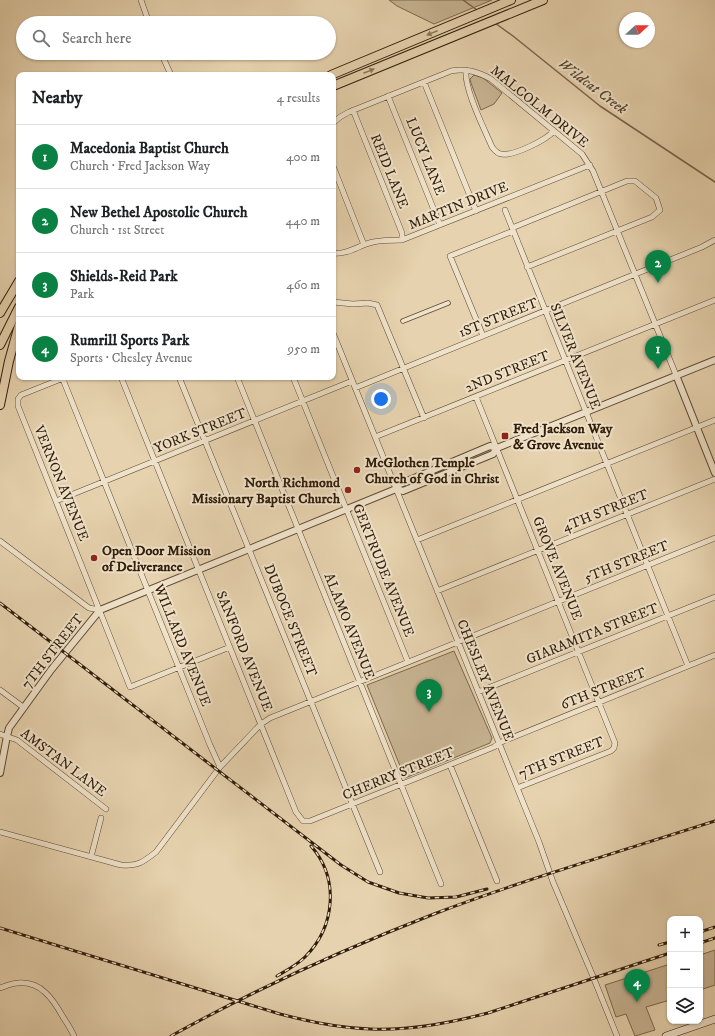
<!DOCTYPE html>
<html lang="en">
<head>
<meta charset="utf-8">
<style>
	body { margin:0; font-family:"IM FELL DW Pica",serif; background:#f6f6f6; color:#202124 }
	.controls { position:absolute; right:12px; bottom:12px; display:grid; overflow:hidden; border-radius:8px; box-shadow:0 1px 3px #0004 }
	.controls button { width:36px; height:36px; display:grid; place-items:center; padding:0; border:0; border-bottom:1px solid #e0e0e0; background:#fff; color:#202124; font:20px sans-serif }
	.compass { position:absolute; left:619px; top:12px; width:36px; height:36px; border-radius:50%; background:#fff; box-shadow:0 1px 3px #0004; rotate:68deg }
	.you { position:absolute; left:381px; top:399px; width:14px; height:14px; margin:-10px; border:3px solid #fff; border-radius:50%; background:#1a73e8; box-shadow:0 0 0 6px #1a73e833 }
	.badge { display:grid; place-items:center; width:26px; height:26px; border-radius:50%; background:#0b8043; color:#fff; font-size:13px; font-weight:700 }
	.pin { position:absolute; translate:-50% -33px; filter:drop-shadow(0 1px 2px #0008) }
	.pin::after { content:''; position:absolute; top:21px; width:14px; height:12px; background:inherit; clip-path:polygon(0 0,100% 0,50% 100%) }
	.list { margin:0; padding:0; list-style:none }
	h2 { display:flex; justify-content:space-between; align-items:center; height:52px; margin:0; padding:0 16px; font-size:17px }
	h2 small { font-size:13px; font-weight:400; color:#757577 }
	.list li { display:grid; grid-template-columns:26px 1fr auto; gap:12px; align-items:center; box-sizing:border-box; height:64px; padding:0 16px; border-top:1px solid #e0e0e0 }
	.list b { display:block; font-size:15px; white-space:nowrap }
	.list p { margin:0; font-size:13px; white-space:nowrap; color:#757577 }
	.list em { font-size:13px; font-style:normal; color:#757577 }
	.icon { flex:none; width:22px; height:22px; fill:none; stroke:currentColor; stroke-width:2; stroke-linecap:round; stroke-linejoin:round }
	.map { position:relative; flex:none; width:715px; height:1036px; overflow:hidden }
	.search { position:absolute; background:#fff; box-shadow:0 1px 3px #0004; left:16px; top:16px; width:320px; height:44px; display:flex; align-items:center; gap:10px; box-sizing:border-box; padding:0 14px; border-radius:22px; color:#757577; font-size:15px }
	.panel { position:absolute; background:#fff; box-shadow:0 1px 3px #0004; left:16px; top:72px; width:320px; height:308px; border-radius:8px }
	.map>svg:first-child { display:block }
	.green { fill:#c7b392; stroke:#7c684e }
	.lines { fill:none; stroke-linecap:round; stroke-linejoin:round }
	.stream { stroke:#78644b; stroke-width:1.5 }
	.pedestrian-casing { stroke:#5e4a33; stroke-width:5.5 }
	.minor-casing { stroke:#5e4a33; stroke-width:6 }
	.tertiary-casing { stroke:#5e4a33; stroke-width:8 }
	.secondary-casing { stroke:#311d0a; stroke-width:8 }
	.primary-casing { stroke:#311d0a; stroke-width:10 }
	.trunk-casing { stroke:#311d0a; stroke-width:10 }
	.pedestrian { stroke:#efe2ca; stroke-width:4 }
	.minor { stroke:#efe2ca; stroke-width:5 }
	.tertiary { stroke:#efe2ca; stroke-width:6 }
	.secondary { stroke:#efe2ca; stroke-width:7 }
	.primary { stroke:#e6d2ae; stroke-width:8 }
	.trunk { stroke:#e6d2ae; stroke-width:8 }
	.rail-casing { stroke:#311d0a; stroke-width:3 }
	.rail { stroke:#efe2ca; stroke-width:1.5; stroke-dasharray:4.5; stroke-linecap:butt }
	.oneway { fill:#8c785c }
	.poi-dot { fill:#8f2418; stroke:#efe2ca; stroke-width:1.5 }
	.labels { text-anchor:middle; stroke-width:4; stroke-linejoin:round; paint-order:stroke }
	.street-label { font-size:14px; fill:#311d0a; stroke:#efe2ca }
	.poi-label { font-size:14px; font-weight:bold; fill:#311d0a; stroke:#efe2ca; text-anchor:start }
	.water-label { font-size:15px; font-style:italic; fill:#5b4730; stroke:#efe2ca }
</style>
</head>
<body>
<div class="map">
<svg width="715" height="1036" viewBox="0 0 715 1036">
	<rect width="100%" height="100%" fill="#e6d2ae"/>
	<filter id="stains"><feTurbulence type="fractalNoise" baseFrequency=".005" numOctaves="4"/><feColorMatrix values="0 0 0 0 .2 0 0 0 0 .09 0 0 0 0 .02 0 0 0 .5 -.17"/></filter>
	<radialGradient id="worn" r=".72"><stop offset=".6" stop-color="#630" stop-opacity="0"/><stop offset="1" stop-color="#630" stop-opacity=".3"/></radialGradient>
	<path class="green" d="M389,0h103l-58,24 -37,-18z
		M474,75l9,3 19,15 -8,11 -13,6 -10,-27 -1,-4z
		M454,651l38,87 -2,5 -85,35 -38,-93z
		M715,950v35l-15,5v-35z
		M670,964v36l-24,7 9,23 -20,6 -9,-22 -10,3 -11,-32z"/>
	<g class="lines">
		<path class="stream" d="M463,0l14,10
			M495,23l18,13 87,70 115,76"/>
		<defs>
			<path id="pedestrian" d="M403,321l45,-18"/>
			<path id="minor" d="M141,0l8,23
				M161,53l10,22
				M466,70c-2,19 18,58 26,77 3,4 6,7 10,7 12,2 44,-14 52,-23
				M424,82l52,129
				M388,96l52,129
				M353,110l49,123v7
				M333,123l7,-6 9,-5 102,-41c15,-3 27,1 40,8l91,75 11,17 83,204
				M333,166l31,79
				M505,210l183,456
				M512,228l115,-47h8l21,17 4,12 -8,7 -125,50
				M333,253c15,2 26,-8 40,-11 10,-2 20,-2 29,-2l188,-75
				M333,302l20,2 15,-1 9,2 47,113
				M333,333l166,410 40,99 14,40 39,92 25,62
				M483,336l-33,-80 63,-25
				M62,377l148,368 10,22
				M66,377l-45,18 -3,4v7l112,281 100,-40
				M121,377l175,435 7,9h7l184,-74 5,-4 216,-88
				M179,377l201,495
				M237,377l204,507
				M293,377l115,285
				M355,388l347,-141 13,-7
				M476,397l139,346 -1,5 -3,3 -94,37
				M375,437l340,-137
				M56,501l296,-120
				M417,540l298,-120
				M0,541l89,67 11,2
				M437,591l278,-112
				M0,690l23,17
				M478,692l237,-95
				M0,734l17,6 89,69
				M450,765l47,116
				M0,832l121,33c17,1 21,-2 35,-13l64,-85 41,-43 9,-6 445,-180
				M91,857l10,-39
				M0,988c6,-2 12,-5 18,-5 23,-2 35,16 45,34 4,6 8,12 11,19"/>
			<path id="tertiary" d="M676,375l39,98
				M396,489l7,2 90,-37 4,-6 218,-88
				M0,773l7,-37 2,-8 42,-58 49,-60 296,-121 4,-5 90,-38 7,2"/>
			<path id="secondary" d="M666,1036l49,-17"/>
			<path id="primary" d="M0,405l9,-44 10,-36"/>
			<path id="trunk" d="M331,75l180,-75
				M333,86l210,-86
				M0,313l19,-32
				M0,345l19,-38"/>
		</defs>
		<use href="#pedestrian" class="pedestrian-casing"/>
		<use href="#minor" class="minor-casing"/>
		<use href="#tertiary" class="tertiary-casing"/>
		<use href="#secondary" class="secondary-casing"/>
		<use href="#primary" class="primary-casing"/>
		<use href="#trunk" class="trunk-casing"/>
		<use href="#pedestrian" class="pedestrian"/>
		<use href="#minor" class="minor"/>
		<use href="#tertiary" class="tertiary"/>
		<use href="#secondary" class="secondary"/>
		<use href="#primary" class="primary"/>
		<use href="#trunk" class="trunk"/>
		<defs>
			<path id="rail" d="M0,603l341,262 27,17 31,11 29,5 28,-1 31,-8
				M0,928l280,86c30,8 60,14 90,15 40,2 80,-6 118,-16l182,-60
				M700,932l15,-5
				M700,943l15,-5
				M659,945l11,-3
				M277,976c10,-6 20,-11 28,-19 30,-30 35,-78 6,-111
				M171,1036c85,-47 173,-87 263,-122 92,-35 188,-63 281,-93"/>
		</defs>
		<use href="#rail" class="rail-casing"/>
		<use href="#rail" class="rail"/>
	</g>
	<defs><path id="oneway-solid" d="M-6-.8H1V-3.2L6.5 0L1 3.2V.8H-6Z"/></defs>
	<g class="oneway">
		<use href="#oneway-solid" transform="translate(432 33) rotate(158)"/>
		<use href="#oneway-solid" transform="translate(369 71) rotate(-22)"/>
	</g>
	<g class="poi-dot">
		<rect x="501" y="432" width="8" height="8" rx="2"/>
		<circle cx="357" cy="470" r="4"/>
		<circle cx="348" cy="490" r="4"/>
		<circle cx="94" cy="558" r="4"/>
	</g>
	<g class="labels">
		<g class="street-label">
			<text transform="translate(540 106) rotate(39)" y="5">MALCOLM DRIVE</text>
			<text transform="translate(426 156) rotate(68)" y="5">LUCY LANE</text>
			<text transform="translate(390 171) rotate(68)" y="5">REID LANE</text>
			<text transform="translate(458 205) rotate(-22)" y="5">MARTIN DRIVE</text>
			<text transform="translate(498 317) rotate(-22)" y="5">1ST STREET</text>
			<text transform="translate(576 356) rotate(68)" y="5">SILVER AVENUE</text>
			<text transform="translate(507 371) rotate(-22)" y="5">2ND STREET</text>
			<text transform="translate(200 430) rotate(-22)" y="5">YORK STREET</text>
			<text transform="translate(62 483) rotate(68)" y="5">VERNON AVENUE</text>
			<text transform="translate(605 510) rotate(-22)" y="5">4TH STREET</text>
			<text transform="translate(626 561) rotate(-22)" y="5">5TH STREET</text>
			<text transform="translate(558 568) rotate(68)" y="5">GROVE AVENUE</text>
			<text transform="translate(384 570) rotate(68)" y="5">GERTRUDE AVENUE</text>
			<text transform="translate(291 620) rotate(68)" y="5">DUBOCE STREET</text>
			<text transform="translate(350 626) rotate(68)" y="5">ALAMO AVENUE</text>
			<text transform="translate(592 633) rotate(-22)" y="5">GIARAMITA STREET</text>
			<text transform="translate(183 645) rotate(68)" y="5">WILLARD AVENUE</text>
			<text transform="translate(52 651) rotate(-52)" y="5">7TH STREET</text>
			<text transform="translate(245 651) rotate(68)" y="5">SANFORD AVENUE</text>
			<text transform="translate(486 680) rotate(68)" y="5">CHESLEY AVENUE</text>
			<text transform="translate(603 688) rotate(-22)" y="5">6TH STREET</text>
			<text transform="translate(561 757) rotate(-22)" y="5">7TH STREET</text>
			<text transform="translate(64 762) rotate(37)" y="5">AMSTAN LANE</text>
			<text transform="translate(398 773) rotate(-22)" y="5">CHERRY STREET</text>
		</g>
		<g class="poi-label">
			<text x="513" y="433">Fred Jackson Way<tspan x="513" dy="16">&amp; Grove Avenue</tspan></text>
			<text x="365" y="467">McGlothen Temple<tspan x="365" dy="16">Church of God in Christ</tspan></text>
			<text x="340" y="487" text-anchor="end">North Richmond<tspan x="340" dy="16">Missionary Baptist Church</tspan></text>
			<text x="102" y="555">Open Door Mission<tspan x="102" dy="16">of Deliverance</tspan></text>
		</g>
		<g class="water-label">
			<text transform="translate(593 86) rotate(37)" y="5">Wildcat Creek</text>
		</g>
	</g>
	<rect width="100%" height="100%" filter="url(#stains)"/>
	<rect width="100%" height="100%" fill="url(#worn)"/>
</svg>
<div class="controls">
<button>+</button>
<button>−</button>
<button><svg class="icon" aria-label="layers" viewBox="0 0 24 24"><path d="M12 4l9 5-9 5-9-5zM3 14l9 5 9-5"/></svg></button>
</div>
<svg class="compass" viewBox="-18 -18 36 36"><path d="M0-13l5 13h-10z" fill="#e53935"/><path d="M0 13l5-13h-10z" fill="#757577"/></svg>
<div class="you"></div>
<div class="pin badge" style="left:658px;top:369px">1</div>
<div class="pin badge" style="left:658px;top:283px">2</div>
<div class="pin badge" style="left:429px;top:712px">3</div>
<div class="pin badge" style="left:637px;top:1002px">4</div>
<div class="search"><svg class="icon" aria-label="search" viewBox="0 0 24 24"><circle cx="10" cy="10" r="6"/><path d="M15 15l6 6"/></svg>Search here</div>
<section class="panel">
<h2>Nearby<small>4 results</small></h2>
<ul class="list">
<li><span class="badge">1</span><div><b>Macedonia Baptist Church</b><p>Church · Fred Jackson Way</p></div><em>400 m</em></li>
<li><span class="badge">2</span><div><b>New Bethel Apostolic Church</b><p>Church · 1st Street</p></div><em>440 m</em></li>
<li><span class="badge">3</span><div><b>Shields-Reid Park</b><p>Park</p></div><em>460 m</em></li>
<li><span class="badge">4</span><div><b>Rumrill Sports Park</b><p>Sports · Chesley Avenue</p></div><em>950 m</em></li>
</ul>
</section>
</div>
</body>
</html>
